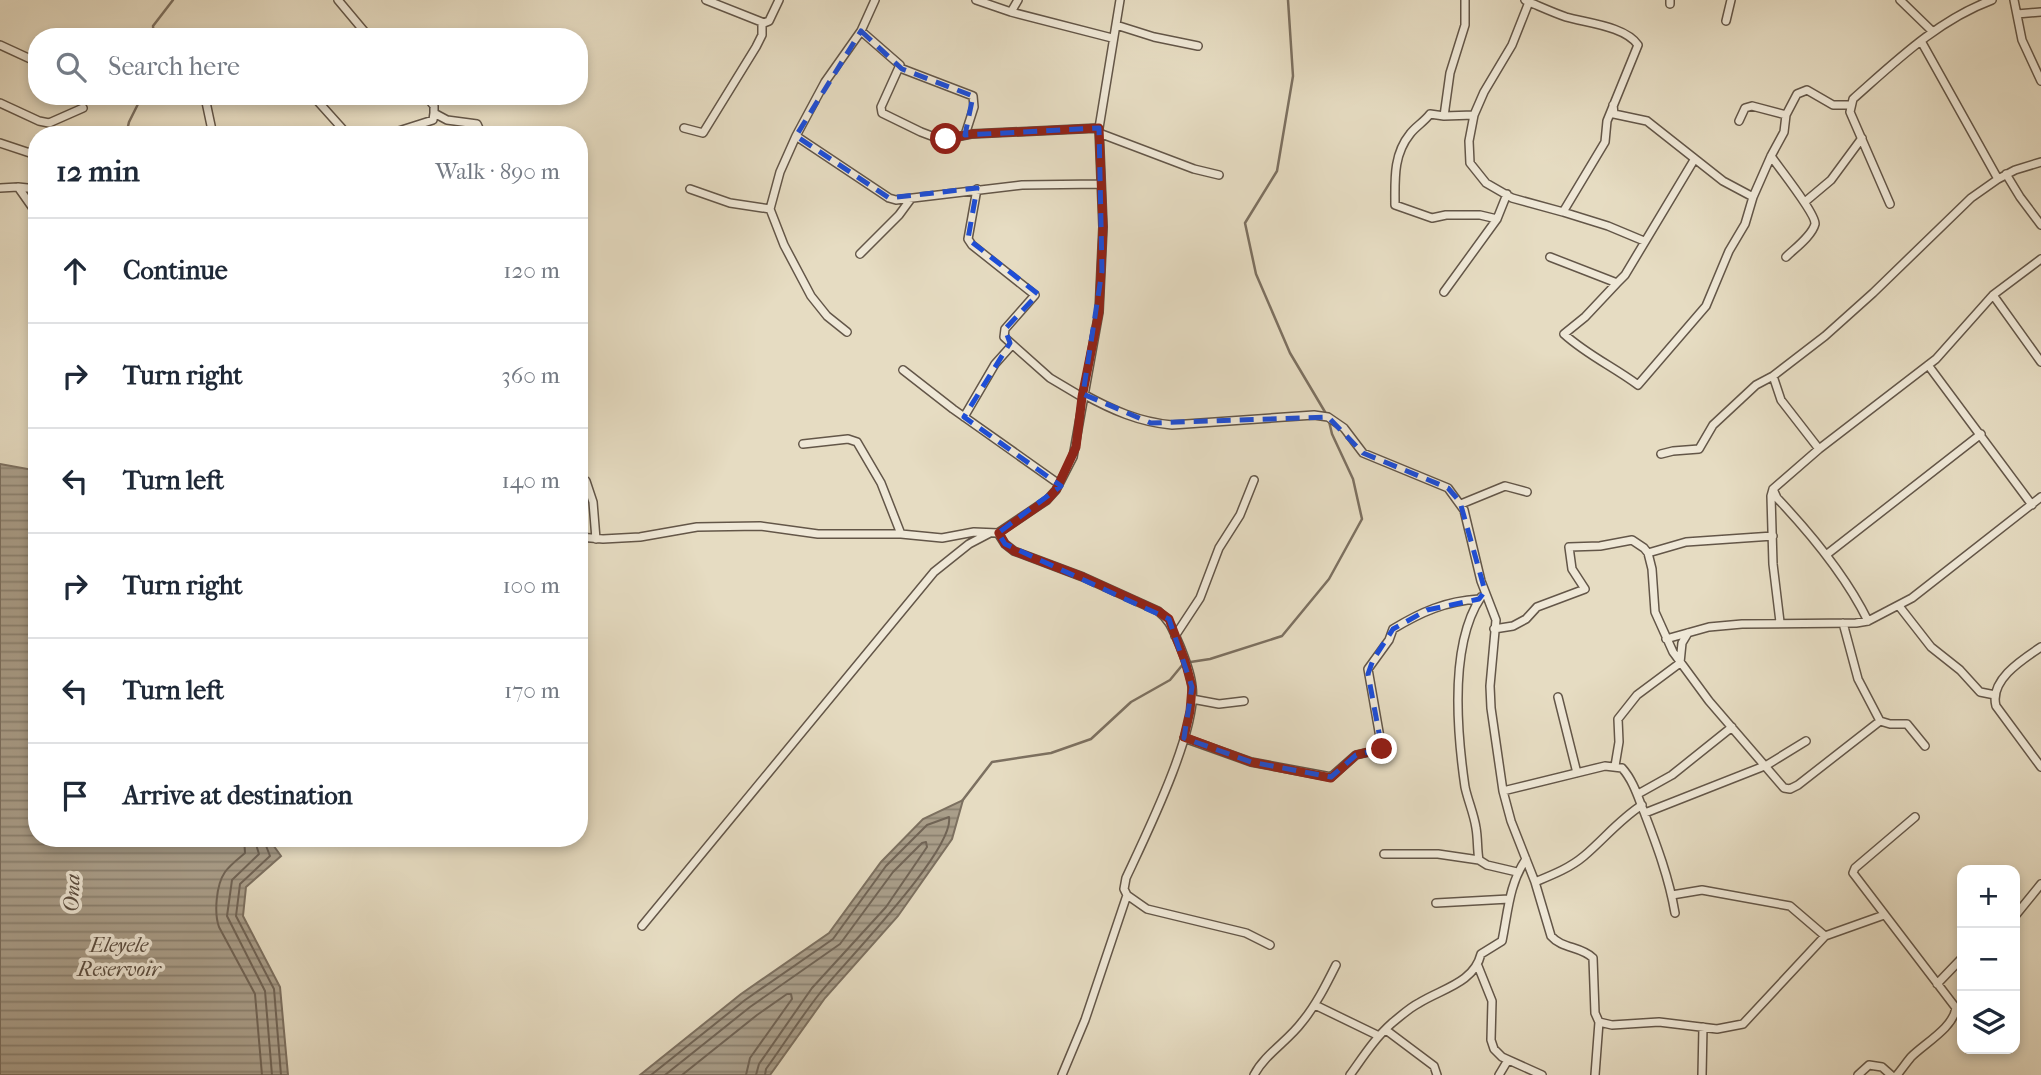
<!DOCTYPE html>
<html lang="en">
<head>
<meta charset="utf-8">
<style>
	body { margin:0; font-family:"IM FELL French Canon",serif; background:#f6f6f7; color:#1f2937 }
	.controls { position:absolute; right:21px; bottom:21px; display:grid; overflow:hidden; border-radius:14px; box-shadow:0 4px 10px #0003 }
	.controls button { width:63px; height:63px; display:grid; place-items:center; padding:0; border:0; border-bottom:2px solid #e0e1e3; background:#fff; color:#1f2937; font:35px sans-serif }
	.stop { position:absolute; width:21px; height:21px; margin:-16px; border:5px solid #8f2418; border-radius:50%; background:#fff }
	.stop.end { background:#8f2418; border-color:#fff; box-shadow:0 2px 7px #0008 }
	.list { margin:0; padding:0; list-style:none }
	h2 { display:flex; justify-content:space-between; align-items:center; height:91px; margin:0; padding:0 28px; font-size:30px }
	h2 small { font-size:23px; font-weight:400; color:#747a83 }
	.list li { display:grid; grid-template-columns:46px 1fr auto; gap:21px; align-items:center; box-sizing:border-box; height:105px; padding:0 28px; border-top:2px solid #e0e1e3 }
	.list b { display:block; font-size:26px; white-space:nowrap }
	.list em { font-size:23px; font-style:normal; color:#747a83 }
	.icon { flex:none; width:38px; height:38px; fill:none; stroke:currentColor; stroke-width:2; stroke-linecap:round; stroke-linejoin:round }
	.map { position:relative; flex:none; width:2041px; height:1075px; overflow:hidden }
	.search { position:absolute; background:#fff; box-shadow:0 4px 10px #0003; left:28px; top:28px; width:560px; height:77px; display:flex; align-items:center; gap:18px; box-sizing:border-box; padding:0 24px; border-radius:28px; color:#747a83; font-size:26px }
	.panel { position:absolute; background:#fff; box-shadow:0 4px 10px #0003; left:28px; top:126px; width:560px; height:721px; border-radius:28px }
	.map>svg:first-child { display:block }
	.water { fill:url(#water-rules); stroke:#7c7060; stroke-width:2 }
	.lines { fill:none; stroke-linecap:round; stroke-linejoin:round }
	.shore { stroke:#706456; stroke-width:2 }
	.stream { stroke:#7c7060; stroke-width:2.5 }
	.street-casing { stroke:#635648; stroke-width:10 }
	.street { stroke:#efe8d7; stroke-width:7 }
	.route { stroke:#8f2418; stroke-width:9 }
	.marked { fill:none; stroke:#1d4ed8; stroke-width:5; stroke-dasharray:14 9; stroke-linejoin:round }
	.labels { text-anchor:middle; stroke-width:7; stroke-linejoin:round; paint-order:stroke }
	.water-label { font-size:21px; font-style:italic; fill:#5a4d40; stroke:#efe8d7 }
</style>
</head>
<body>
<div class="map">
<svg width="2041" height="1075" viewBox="0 0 2041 1075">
	<defs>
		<pattern id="water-rules" width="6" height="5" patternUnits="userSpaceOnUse" patternTransform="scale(1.75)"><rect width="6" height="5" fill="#aa9f8b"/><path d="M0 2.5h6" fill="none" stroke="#8b8271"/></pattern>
	</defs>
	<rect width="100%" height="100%" fill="#e6dcc2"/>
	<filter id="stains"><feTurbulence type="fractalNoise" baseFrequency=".00286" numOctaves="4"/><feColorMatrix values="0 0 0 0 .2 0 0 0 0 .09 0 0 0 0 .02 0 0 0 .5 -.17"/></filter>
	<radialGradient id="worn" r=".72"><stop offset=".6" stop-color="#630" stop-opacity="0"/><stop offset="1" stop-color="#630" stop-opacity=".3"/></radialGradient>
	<path class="water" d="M0,464l33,6 4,-2v370h231l13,18 -35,31 -3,29 37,71 8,88h-288z
		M963,800l-11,39 -54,77 -73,82 -55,77h-130l101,-81 88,-61 52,-71 42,-43z"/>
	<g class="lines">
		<path class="shore" d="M244,838l1,15c-7,6 -15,12 -20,19 -9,13 -11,41 -6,55l36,67 7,81
			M254,838l5,16 -27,26 -5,36 38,75 7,84
			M263,838l7,18 -30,28 -4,32 38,73 7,86
			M651,1075l94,-75 88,-61 53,-73 41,-41 22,-8c6,33 -105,146 -129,176 -19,24 -36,51 -54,76l-1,6
			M665,1075l85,-68 90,-63 53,-72 29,-29 4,-1 1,5 -41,60 -74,81 -53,76 -3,11
			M682,1075l75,-60 30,-21h4l1,5 -42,59 -4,17"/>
		<path class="stream" d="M154,37l-1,-11 20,-26
			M126,135l3,-13 13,-26
			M962,801l30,-39 59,-9 40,-14 40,-37 39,-22 14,-17 26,-4 72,-23 47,-57 33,-60 -9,-40 -21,-45 -4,-17 -38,-64 -34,-79 -11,-51 32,-52 16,-95 -5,-76"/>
		<defs>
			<path id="street" d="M338,0l31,37
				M706,0l58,23 5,-2 10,-21
				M976,0l35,12 101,26
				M1465,0v25l-15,48 -6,43 30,-1
				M1525,0l4,2c12,5 25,11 37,15 20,6 59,9 72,28l-31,76 -2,21 -42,70 -51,-14 -26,-15 -16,-20 -1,-22 5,-26 10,-23 28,-47 17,-43 1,-2
				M1900,0l33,32
				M2014,0l8,40 19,41
				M1670,4v-4
				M1011,12l7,-12
				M2017,14l24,-2
				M1726,21l5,-21
				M1116,25l38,12 44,9
				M861,31l39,34 -19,42 1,6 39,19 16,6 9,1 25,-5 128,-6
				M1921,41l77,138
				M0,45l37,17
				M900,68l73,28 1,11 -9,28
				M208,96l-2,6 7,33
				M313,96l35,39
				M426,96l8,10v7l13,7 30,4 5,11
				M0,103l39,18 10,2 34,-15
				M1613,105l1,9 33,7 76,60 30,16
				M1444,116l-14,-2c-6,8 -15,13 -20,20 -17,21 -15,46 -15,71l37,13 14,-3h34l17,4 -53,73
				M1739,121l6,-13 7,-2 34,9
				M684,128l19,5 53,-86 6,-12v-12
				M1099,133l95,36 25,6
				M386,135l47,-15 1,-7
				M796,136l93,62 7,2 126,-15 79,-1
				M0,143l30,10
				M1771,156c8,12 45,58 44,68 -3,12 -21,25 -29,33
				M2006,174l14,23 21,28
				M18,187l19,2
				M0,188l18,-1 19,27
				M690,189l40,14 40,6
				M977,189l-9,50 4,6 63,50 -30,34 -1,8 46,41 32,19
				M1806,201l25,-21 31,-42
				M1890,204l-40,-92 3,-13c43,-38 85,-79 139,-99
				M1563,212l45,14 36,15
				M1497,219l10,-25
				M860,254l39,-39 11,-15
				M1550,257l67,26 8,-8 69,-115
				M1617,283l-32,34 -21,17c23,21 50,33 74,51l68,-79 23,-55 16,-27 8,-27 18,-41 13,-24 2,-17 11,-21 10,-4 26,15h17
				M1993,295l48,67
				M847,332l-20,-16 -16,-20 -27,-51 -14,-36 10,-37 16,-36 29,-54 36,-51 14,-31
				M35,339l2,-6
				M1928,365l104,140
				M903,370l50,39 106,75
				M1773,376l8,24 38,49
				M1083,394c29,16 56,28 89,31l142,-10 14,2 16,11 19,25 85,35 16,22 17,71 15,39 -6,66 1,22 12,83 8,30 24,61 16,54c11,13 30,10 42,22l2,55 4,9 13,3 47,-3 58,7 26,-5 82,-88 59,-21
				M964,417l31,-53 17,-19
				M803,444l45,-5 9,3 24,41 20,51
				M1661,454l12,-3 26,-2 14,-24 43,-40 17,-9 52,-40 48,-43 98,-95 27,-19 17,-9 26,-8
				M586,481l7,21 3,37
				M1773,489l4,9c35,37 69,78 91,123
				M1461,504l44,-18 22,6
				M998,533l7,11 9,7 69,26 75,34c13,10 15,20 22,35 5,13 11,27 12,41 6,43 -47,150 -66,191l-2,11 3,6 20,14 99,24 24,12
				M579,537l24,2 37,-2 57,-10 63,-1 58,8h83l41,4 32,-6 24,1 49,-33 9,-10 17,-33 26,-145 4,-85 -4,-99 21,-128
				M1648,553l38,-11 87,-6
				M1826,555l155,-121
				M1481,597c-32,48 -24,135 -16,190 3,14 9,27 11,41 2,11 1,21 3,32l8,5 30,7
				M1899,606l32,41 29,23 20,22 15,3
				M1780,622l-7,-58 -2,-68 2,-7 46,-40 117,-90 57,-64 48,-36
				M1843,623l15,56 22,42 10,3h17l18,22
				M1494,629l19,-3 13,-7 11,-12 48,-18 -13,-20 -3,-22 31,-1 32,-6 12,8 4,5 4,16 3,43 18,40 36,49 75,87 6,1 8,-4 82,-64
				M1175,636l25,-38 19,-50 21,-33 14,-35
				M1666,639l43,-12 33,-3 114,-1 12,-2 44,-23 129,-101
				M2041,647c-18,12 -52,33 -45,59l45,61
				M1558,697l19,76
				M1192,699l27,5 25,-3
				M1184,738l67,24 80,15 25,-22 26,-6 -14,-80 21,-29 4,-11c28,-17 53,-28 86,-30
				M1615,766l4,-24 -1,-23 19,-24 43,-32 2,-20 6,-10
				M1503,791l102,-25 17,2c11,12 16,29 22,44 13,34 25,66 31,101
				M1638,794l34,-19 60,-48
				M1645,813l122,-48 39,-24
				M1384,854h54l41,6
				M1535,882c17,-7 35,-14 49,-26 20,-17 36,-37 58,-51
				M1672,895l30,-5 88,16 35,30
				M1436,903l73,-4
				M2015,916l26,-32
				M642,926l292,-354 35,-28 21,-11
				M1478,966l14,35 -1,39 3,9 8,8 40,18
				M1937,984l25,-26
				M1315,1005l64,31
				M1386,1030l48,36 3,9
				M1062,1075l23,-55 42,-125
				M1254,1075c11,-21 34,-34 48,-53 14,-17 24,-37 34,-57
				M1350,1075c13,-18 25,-37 42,-52 9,-7 17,-15 27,-20 22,-14 55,-20 62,-49l21,-13c6,-29 7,-57 24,-82
				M1499,1075l9,-15
				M1595,1075l4,-53
				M1702,1075l1,-48
				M1858,1075l11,-10 13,2 9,8
				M1897,1075c5,-6 9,-12 14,-18 14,-14 42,-29 45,-49l-103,-135 2,-5 60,-51"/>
		</defs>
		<use href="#street" class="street-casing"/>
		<use href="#street" class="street"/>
	</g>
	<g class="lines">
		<path class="route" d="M946,139l25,-5 128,-6 4,99 -4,85 -17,85 -6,50 -20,43 -9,10 -48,33 6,11 9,7 69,26 75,34 11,8 16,42 7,26 -2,24 -6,26 67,25 80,16 25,-23 26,-6"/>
	</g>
	<path class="marked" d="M861,31l41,38 71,27 -8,39 134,-7 3,143 -19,123 68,29 177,-6 35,36 85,35 12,14 25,89 -6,8 -52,11 -34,19 -20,31 -5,14 14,75 -26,6 -25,22 -80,-15 -67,-24 8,-51 -23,-68 -164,-75 -7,-11 63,-47 -97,-69 46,-74 -5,-14 33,-35 -70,-55 9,-51 -88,10 -93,-62z"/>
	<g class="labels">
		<g class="water-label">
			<text transform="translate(72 893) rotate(-88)" y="7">Ona</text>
			<text x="119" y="952">Eleyele<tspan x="119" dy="24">Reservoir</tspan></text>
		</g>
	</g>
	<rect width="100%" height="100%" filter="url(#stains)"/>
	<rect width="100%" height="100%" fill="url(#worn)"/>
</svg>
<div class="controls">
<button>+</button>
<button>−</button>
<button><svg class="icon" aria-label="layers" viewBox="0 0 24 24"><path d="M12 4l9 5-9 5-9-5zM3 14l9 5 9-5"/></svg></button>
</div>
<div class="stop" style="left:946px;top:139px"></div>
<div class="stop end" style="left:1382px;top:749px"></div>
<div class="search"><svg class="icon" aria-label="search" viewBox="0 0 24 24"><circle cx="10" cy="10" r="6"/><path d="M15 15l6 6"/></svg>Search here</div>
<section class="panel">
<h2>12 min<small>Walk · 890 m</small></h2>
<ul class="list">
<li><svg class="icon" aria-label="ahead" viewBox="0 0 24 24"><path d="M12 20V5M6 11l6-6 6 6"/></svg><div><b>Continue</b></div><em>120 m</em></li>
<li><svg class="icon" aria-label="right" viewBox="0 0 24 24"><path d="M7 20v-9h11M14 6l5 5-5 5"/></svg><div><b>Turn right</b></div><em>360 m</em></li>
<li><svg class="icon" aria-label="left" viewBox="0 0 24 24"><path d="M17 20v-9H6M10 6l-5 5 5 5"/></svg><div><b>Turn left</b></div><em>140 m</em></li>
<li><svg class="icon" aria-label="right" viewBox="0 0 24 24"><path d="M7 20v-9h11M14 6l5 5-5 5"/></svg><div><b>Turn right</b></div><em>100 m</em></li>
<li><svg class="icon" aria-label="left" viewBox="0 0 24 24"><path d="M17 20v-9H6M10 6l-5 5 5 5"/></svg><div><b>Turn left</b></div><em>170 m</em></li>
<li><svg class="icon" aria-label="arrive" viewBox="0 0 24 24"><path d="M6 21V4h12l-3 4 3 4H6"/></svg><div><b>Arrive at destination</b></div></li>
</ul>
</section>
</div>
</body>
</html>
